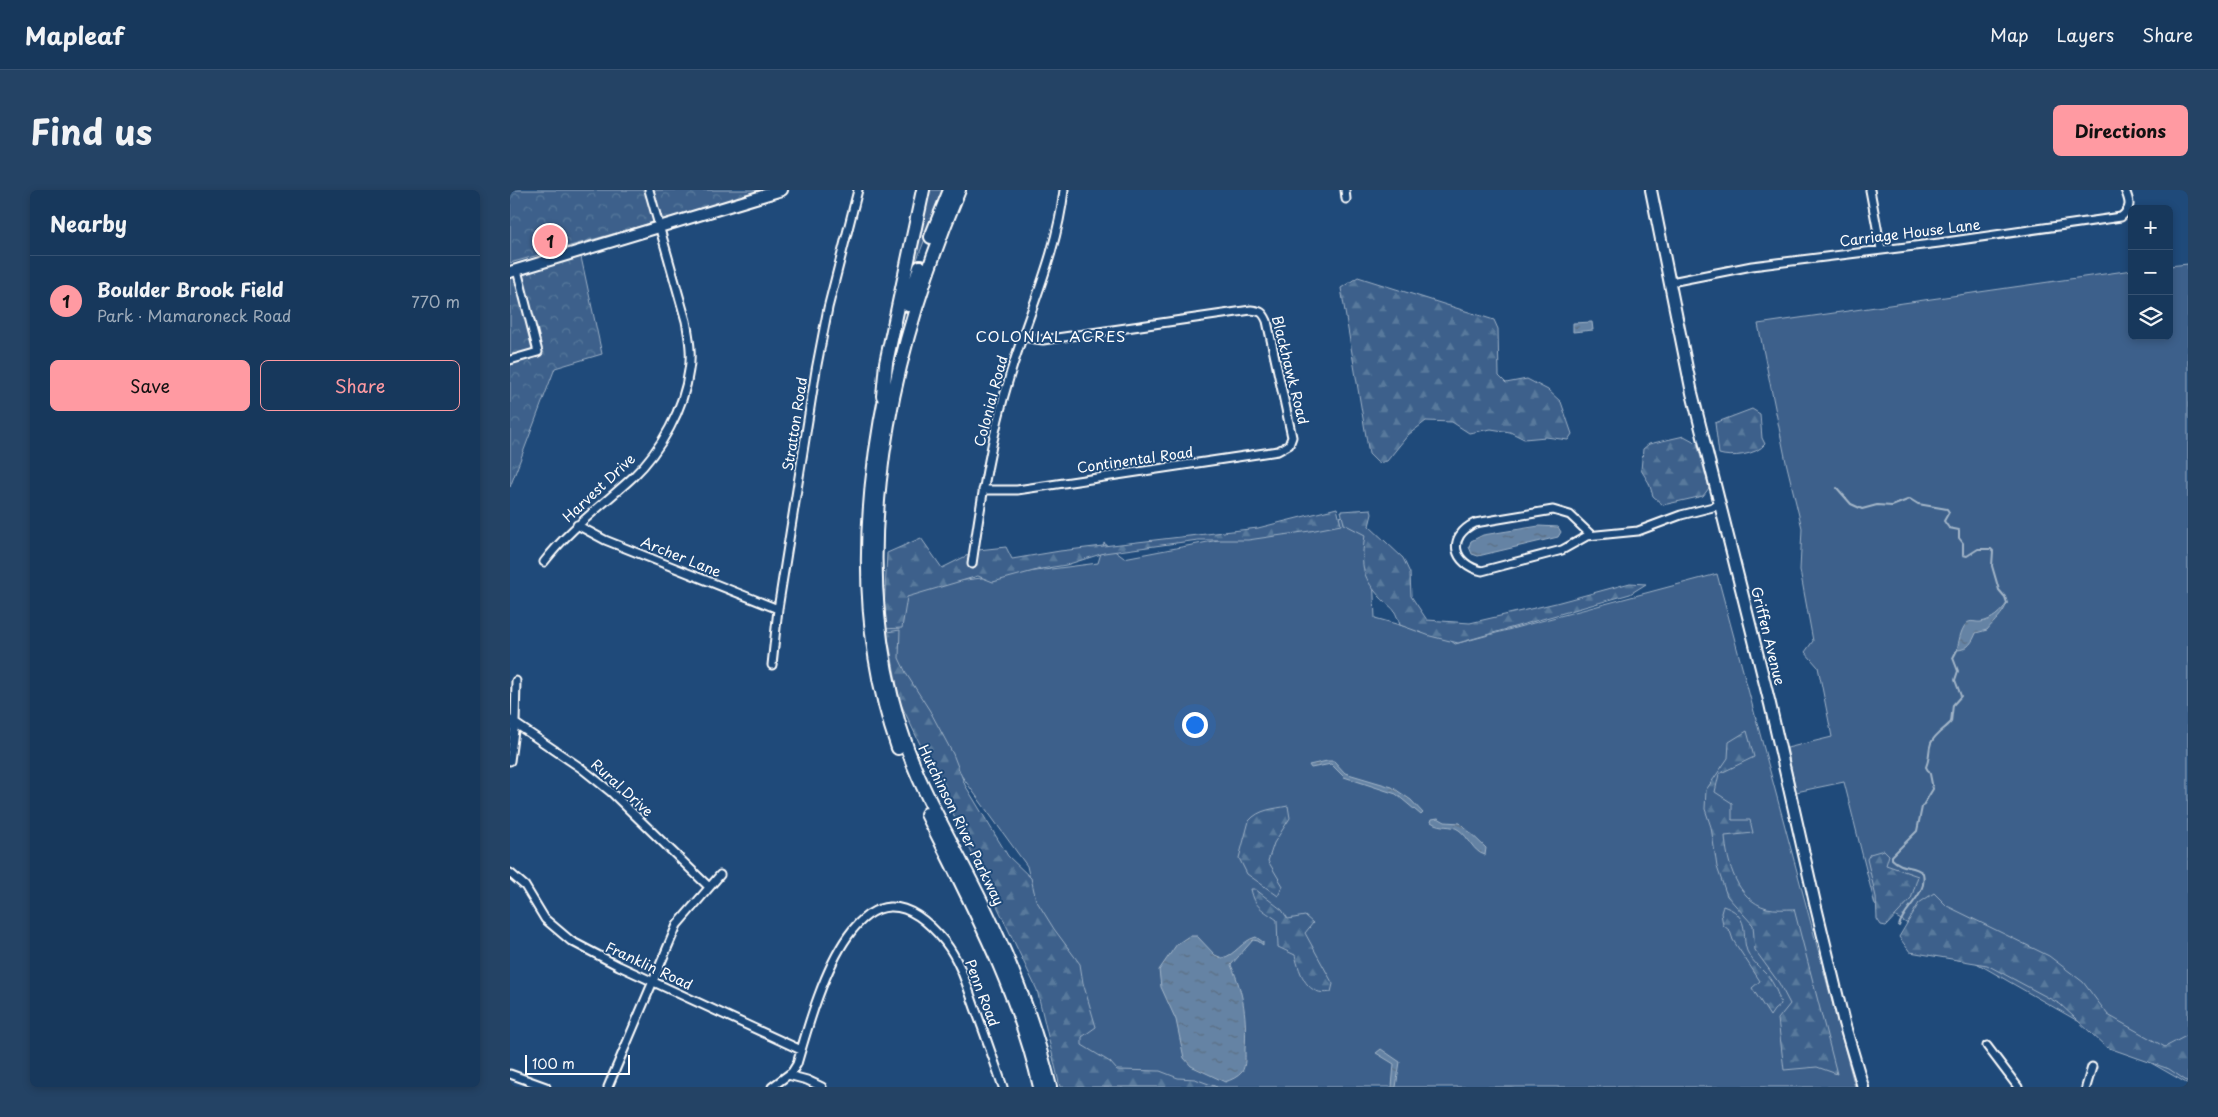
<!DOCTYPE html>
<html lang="en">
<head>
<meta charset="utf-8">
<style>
	body { margin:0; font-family:"Playpen Sans",sans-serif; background:#244365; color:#f1f3f6 }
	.controls { position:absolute; right:15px; top:15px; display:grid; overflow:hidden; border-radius:8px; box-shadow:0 2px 8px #0003 }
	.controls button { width:45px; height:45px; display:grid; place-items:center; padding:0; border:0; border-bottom:1px solid #365272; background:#17385c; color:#f1f3f6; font:25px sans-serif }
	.scale { position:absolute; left:15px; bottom:12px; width:105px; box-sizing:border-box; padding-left:5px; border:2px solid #fff; border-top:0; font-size:14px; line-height:18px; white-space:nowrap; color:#fff; -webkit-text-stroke:4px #1f4a7a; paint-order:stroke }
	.you { position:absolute; left:684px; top:534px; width:18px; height:18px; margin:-12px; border:4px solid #fff; border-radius:50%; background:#1a73e8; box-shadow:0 0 0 8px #1a73e833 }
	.badge { display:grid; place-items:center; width:32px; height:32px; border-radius:50%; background:#ff9aa2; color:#111; font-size:16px; font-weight:700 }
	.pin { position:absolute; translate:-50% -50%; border:2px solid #fff; box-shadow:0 1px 5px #0006 }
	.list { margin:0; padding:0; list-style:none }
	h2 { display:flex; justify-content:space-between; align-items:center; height:65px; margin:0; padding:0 20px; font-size:21px }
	h2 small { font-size:16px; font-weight:400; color:#9eacbb }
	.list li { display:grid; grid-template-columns:32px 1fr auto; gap:15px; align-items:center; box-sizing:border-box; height:90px; padding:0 20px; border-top:1px solid #365272 }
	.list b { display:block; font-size:19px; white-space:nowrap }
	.list p { margin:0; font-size:16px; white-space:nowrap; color:#9eacbb }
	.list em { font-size:16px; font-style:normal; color:#9eacbb }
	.actions { display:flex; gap:10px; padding:15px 20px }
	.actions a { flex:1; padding:11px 0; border:1px solid #ff9aa2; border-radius:8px; text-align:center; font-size:18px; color:#ff9aa2 }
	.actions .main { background:#ff9aa2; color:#111 }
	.icon { flex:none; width:28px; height:28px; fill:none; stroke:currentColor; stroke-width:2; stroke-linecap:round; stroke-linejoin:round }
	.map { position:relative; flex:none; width:1678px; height:897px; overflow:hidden; border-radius:8px }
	header { display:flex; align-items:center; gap:30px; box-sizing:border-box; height:70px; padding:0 25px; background:#17385c; border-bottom:1px solid #365272 }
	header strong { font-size:24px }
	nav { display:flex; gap:28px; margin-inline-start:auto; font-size:18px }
	.intro { display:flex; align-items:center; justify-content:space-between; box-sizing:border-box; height:120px; padding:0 30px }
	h1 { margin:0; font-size:35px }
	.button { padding:12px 22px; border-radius:8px; background:#ff9aa2; color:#111; font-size:18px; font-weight:700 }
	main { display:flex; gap:30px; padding:0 30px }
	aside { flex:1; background:#17385c; border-radius:8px; box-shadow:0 2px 8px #0003 }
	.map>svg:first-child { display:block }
	.green { fill:#3c618b; stroke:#9eb0c5 }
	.forest { fill:url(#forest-firs); stroke:#9eb0c5 }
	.park { fill:url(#park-crowns); stroke:#9eb0c5 }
	.water { fill:url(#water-ripples); stroke:#a3b5c8 }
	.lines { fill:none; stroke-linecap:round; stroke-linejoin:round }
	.stream { stroke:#a3b5c8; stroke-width:2 }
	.street-casing { stroke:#fff; stroke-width:11 }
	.secondary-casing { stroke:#fff; stroke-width:14 }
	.highway-casing { stroke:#fff; stroke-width:16 }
	.street { stroke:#1f4a7a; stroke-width:7 }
	.secondary { stroke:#1f4a7a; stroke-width:10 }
	.highway { stroke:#1f4a7a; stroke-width:12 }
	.labels { text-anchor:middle; stroke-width:4; stroke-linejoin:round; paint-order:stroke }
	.street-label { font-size:14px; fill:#fff; stroke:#1f4a7a }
	.neighbourhood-label { font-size:15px; letter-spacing:1px; fill:#fff; stroke:#1f4a7a }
</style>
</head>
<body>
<header>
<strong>Mapleaf</strong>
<nav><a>Map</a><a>Layers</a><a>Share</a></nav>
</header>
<div class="intro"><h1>Find us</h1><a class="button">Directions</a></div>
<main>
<aside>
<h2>Nearby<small></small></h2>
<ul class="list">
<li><span class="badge">1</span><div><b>Boulder Brook Field</b><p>Park · Mamaroneck Road</p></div><em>770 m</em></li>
</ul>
<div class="actions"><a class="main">Save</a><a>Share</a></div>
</aside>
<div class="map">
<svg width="1678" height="897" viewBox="0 0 1678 897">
	<defs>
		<pattern id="forest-firs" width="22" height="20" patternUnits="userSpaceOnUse" patternTransform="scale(1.25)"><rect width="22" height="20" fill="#3c618b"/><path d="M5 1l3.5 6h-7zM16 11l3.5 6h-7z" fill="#59799c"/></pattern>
		<pattern id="park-crowns" width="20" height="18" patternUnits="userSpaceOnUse" patternTransform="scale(1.25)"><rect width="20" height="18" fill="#3c618b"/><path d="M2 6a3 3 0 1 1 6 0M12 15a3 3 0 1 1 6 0" fill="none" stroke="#59799c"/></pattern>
		<pattern id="water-ripples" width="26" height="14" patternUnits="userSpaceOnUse" patternTransform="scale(1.25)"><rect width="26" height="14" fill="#6583a4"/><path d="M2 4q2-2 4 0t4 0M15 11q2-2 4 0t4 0" fill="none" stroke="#5b6d81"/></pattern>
	</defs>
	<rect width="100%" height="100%" fill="#1f4a7a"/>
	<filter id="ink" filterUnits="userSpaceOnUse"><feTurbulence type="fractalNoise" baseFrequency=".02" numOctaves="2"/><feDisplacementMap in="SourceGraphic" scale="10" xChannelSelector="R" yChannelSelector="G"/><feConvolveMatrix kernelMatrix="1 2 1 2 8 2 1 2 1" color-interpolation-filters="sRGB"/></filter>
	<g filter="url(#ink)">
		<path class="green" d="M417,0h17l-33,85z
			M1678,74v820l-313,-179 -31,-123 -48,10 -9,-44 45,-11 -14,-70 -13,-15 8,-11 -13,-71 2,-42 -16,-66 -28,-138 374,-54v66h37v-70z
			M834,326l27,15 4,87 74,21 6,5 262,-70 138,513h-779l-49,-221 -132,-182 -15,-93 218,-28 6,-20 20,15z"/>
		<path class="forest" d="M848,87l136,43 4,9 1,47 7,7 21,-4 21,11 13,12 11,32 -4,6 -22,-3 -22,2 -14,-7 -19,-3 -22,4 -17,-11 -26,-1 -18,14 -21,26 -9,2 -9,-9 -28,-166z
			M1242,219l8,5 2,24 3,6c-8,11 -34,14 -46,10l-4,-31z
			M1174,246l13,7 12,45 -6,8 -40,9 -10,-9 -4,-13 -8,-13 2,-21 6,-5z
			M827,318l4,17 -31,6 -62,9h-50l-94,13 -38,12 -25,4 -48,13 -15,-6 -71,21 -5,31 -19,1 4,-76 34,-15 21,30 36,-18 28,-3 6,12 48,-8 198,-23z
			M861,319l1,5 -3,12 34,32 7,15 1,23 16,24 43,3 86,-20 74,-20 16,1 -16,10 -172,49 -28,-7 -30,-11c-7,-21 -7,-14 -20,-28 -20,-22 -19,-34 -15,-62l-21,-11 -3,-13z
			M390,440l-1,28 8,17 23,36 23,43 12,31 43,71 23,22 5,22 18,29 26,35 3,19 13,44 -14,10v8l28,17 7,8 43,1 18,7 17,1 22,8h-157l-23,-97 -137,-288 -13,-70z
			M1237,541l7,26 -35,17 -4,18 17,11v17h18l3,13 -28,3c2,27 12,64 42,72 8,2 19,1 27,1l43,165 -20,-7 -33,3 -6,-51 12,-15 -11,-21 -24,-33 -2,-25 -26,-29 -10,-29 -6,-40 -6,-18 1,-19 22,-32 1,-16z
			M778,616l2,12 -16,25 -6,18 15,25 -5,10 -31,-22 -8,-16 10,-37c10,-12 25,-12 39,-15z
			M1374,660l5,5 -3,10 32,11 -7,23 -25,27 -5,-1 -4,-6 -1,-22 -9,-38 3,-5z
			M741,699h4l27,21 6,9 17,-3 8,7 -8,10 28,51 -2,8c-24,5 -31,-18 -36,-37l-17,-8 -1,-27c-15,-11 -22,-12 -26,-31z
			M1424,703l13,13 102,50 34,26 25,33 57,32 23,-12v47l-19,-13 -63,-22 -46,-43 -73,-39 -77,-13 -11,-15 20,-34z
			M1213,716c5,2 11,4 14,8 11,11 5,24 10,37 5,10 12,16 20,24 7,8 11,19 14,29l-7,6 -4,6 -18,-28 8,-7 -27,-41 -3,-9 -7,-6 -2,-12z"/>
		<path class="park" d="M0,0h258l-258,73z
			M71,67l21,97 -47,14 -45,119v-212z"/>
		<path class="water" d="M1082,132l1,8 -20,2v-9z
			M1029,336l19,1 3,5 -3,5 -80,19 -6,-2 -3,-7 2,-6 12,-6z
			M1497,413c-4,12 -13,18 -20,27l-11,3c-3,8 -8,17 -19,17 2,-8 3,-19 9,-26 4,-5 10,-1 15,-2 11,-2 20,-10 26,-19z
			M817,571h7l11,12 47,14 19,13 12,13 -2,2 -25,-21 -52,-17 -13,-13 -20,4 -2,-3z
			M928,628l7,4 15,1 26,25 -1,7c-12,-3 -16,-18 -26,-25 -8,-6 -18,-1 -28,-8l1,-3z
			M679,746h8l18,19 7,3c14,-3 19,-17 34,-21l7,5v3l-5,-4 -5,-1 -22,25c13,28 16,54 14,84 0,7 1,16 -3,23 -4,5 -11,8 -17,10l-34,-16 -7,-8 -8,-38 -15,-33 -2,-17 18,-26z
			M871,859l19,13 -4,25h-4l2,-23 -18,-11z"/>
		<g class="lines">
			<path class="stream" d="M1327,298l14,16 11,5 15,-4 15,1 18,-7 8,5 29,5 2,3 -5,9 5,7 10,2v8l4,5v12l4,1 11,-7h13l2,2 -1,15 7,24 6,7 2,6
				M1389,736c4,-18 29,-31 24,-53 -10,-9 -20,-3 -31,-14v-3l25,-25 5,-24 11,-18 -3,-15 -4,-7c4,-9 2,-16 5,-24 4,-9 14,-14 20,-21l2,-17 8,-9 -6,-16 3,-9 -5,-13 4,-8"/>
			<defs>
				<path id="street" d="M835,0l1,9
					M1360,0l11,59
					M1161,92l81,-16 187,-23 182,-26c11,-9 9,-15 4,-27
					M0,170l28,-8 -21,-82
					M473,300h34l261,-39 11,-6 3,-8 -25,-116c-4,-9 -6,-10 -16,-11l-208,30 -21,-3
					M67,335l28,15 173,69
					M1081,345l-21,-20 -17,-5 -78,13c-29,14 -22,41 7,48l80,-21 25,-14 51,-5 43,-16 40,-10
					M34,372c27,-35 58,-56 89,-85 28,-27 51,-68 56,-107 3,-16 0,-33 -3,-49l-37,-131
					M462,374c9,-63 19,-127 38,-189 18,-61 47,-121 54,-185
					M262,475l6,-56 38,-239 12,-62 30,-118
					M0,530l71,48 30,24 98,95
					M0,571l5,-38 1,-42
					M0,683l15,13 20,33 26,22 48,25 182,84
					M1477,856l31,41
					M0,884l36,13
					M278,885l19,5 15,7
					M98,897l69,-162 43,-50
					M262,897l20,-15 5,-8c18,-62 62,-229 148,-122 15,19 22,44 30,66 10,26 19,53 28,79
					M1576,897l6,-20"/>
				<path id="secondary" d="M1141,0l41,203 78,311 45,199 29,120 19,64
					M0,82l272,-82"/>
				<path id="highway" d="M449,0c-76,181 -122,401 -40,588 22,49 50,96 72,144 25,53 45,108 59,165
					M421,47l19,-47
					M398,115l12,-38
					M377,198c-25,119 -30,243 11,360
					M373,206l3,-33 37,-173
					M417,624c44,89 91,176 113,273"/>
			</defs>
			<use href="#street" class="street-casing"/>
			<use href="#secondary" class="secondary-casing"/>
			<use href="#highway" class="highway-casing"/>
			<use href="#street" class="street"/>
			<use href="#secondary" class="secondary"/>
			<use href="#highway" class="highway"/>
		</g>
	</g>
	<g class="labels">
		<g class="street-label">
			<text transform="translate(1400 43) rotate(-7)" y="5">Carriage House Lane</text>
			<text transform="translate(780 180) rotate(76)" y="5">Blackhawk Road</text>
			<text transform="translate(481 211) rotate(-75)" y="5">Colonial Road</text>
			<text transform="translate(285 234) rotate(-81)" y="5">Stratton Road</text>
			<text transform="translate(625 270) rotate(-8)" y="5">Continental Road</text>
			<text transform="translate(89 298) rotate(-43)" y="5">Harvest Drive</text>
			<text transform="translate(171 367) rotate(22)" y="5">Archer Lane</text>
			<text transform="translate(1258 446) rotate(76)" y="5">Griffen Avenue</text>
			<text transform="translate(112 598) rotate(42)" y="5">Rural Drive</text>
			<text transform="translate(451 635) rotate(64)" y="5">Hutchinson River Parkway</text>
			<text transform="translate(139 776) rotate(25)" y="5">Franklin Road</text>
			<text transform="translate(472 803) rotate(69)" y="5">Penn Road</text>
		</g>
		<g class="neighbourhood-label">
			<text x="541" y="152">COLONIAL ACRES</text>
		</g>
	</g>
</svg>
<div class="controls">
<button>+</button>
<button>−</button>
<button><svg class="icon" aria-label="layers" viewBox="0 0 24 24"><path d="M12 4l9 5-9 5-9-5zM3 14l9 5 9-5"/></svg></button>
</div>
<div class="scale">100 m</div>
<div class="you"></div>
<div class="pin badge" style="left:40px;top:51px">1</div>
</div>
</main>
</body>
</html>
